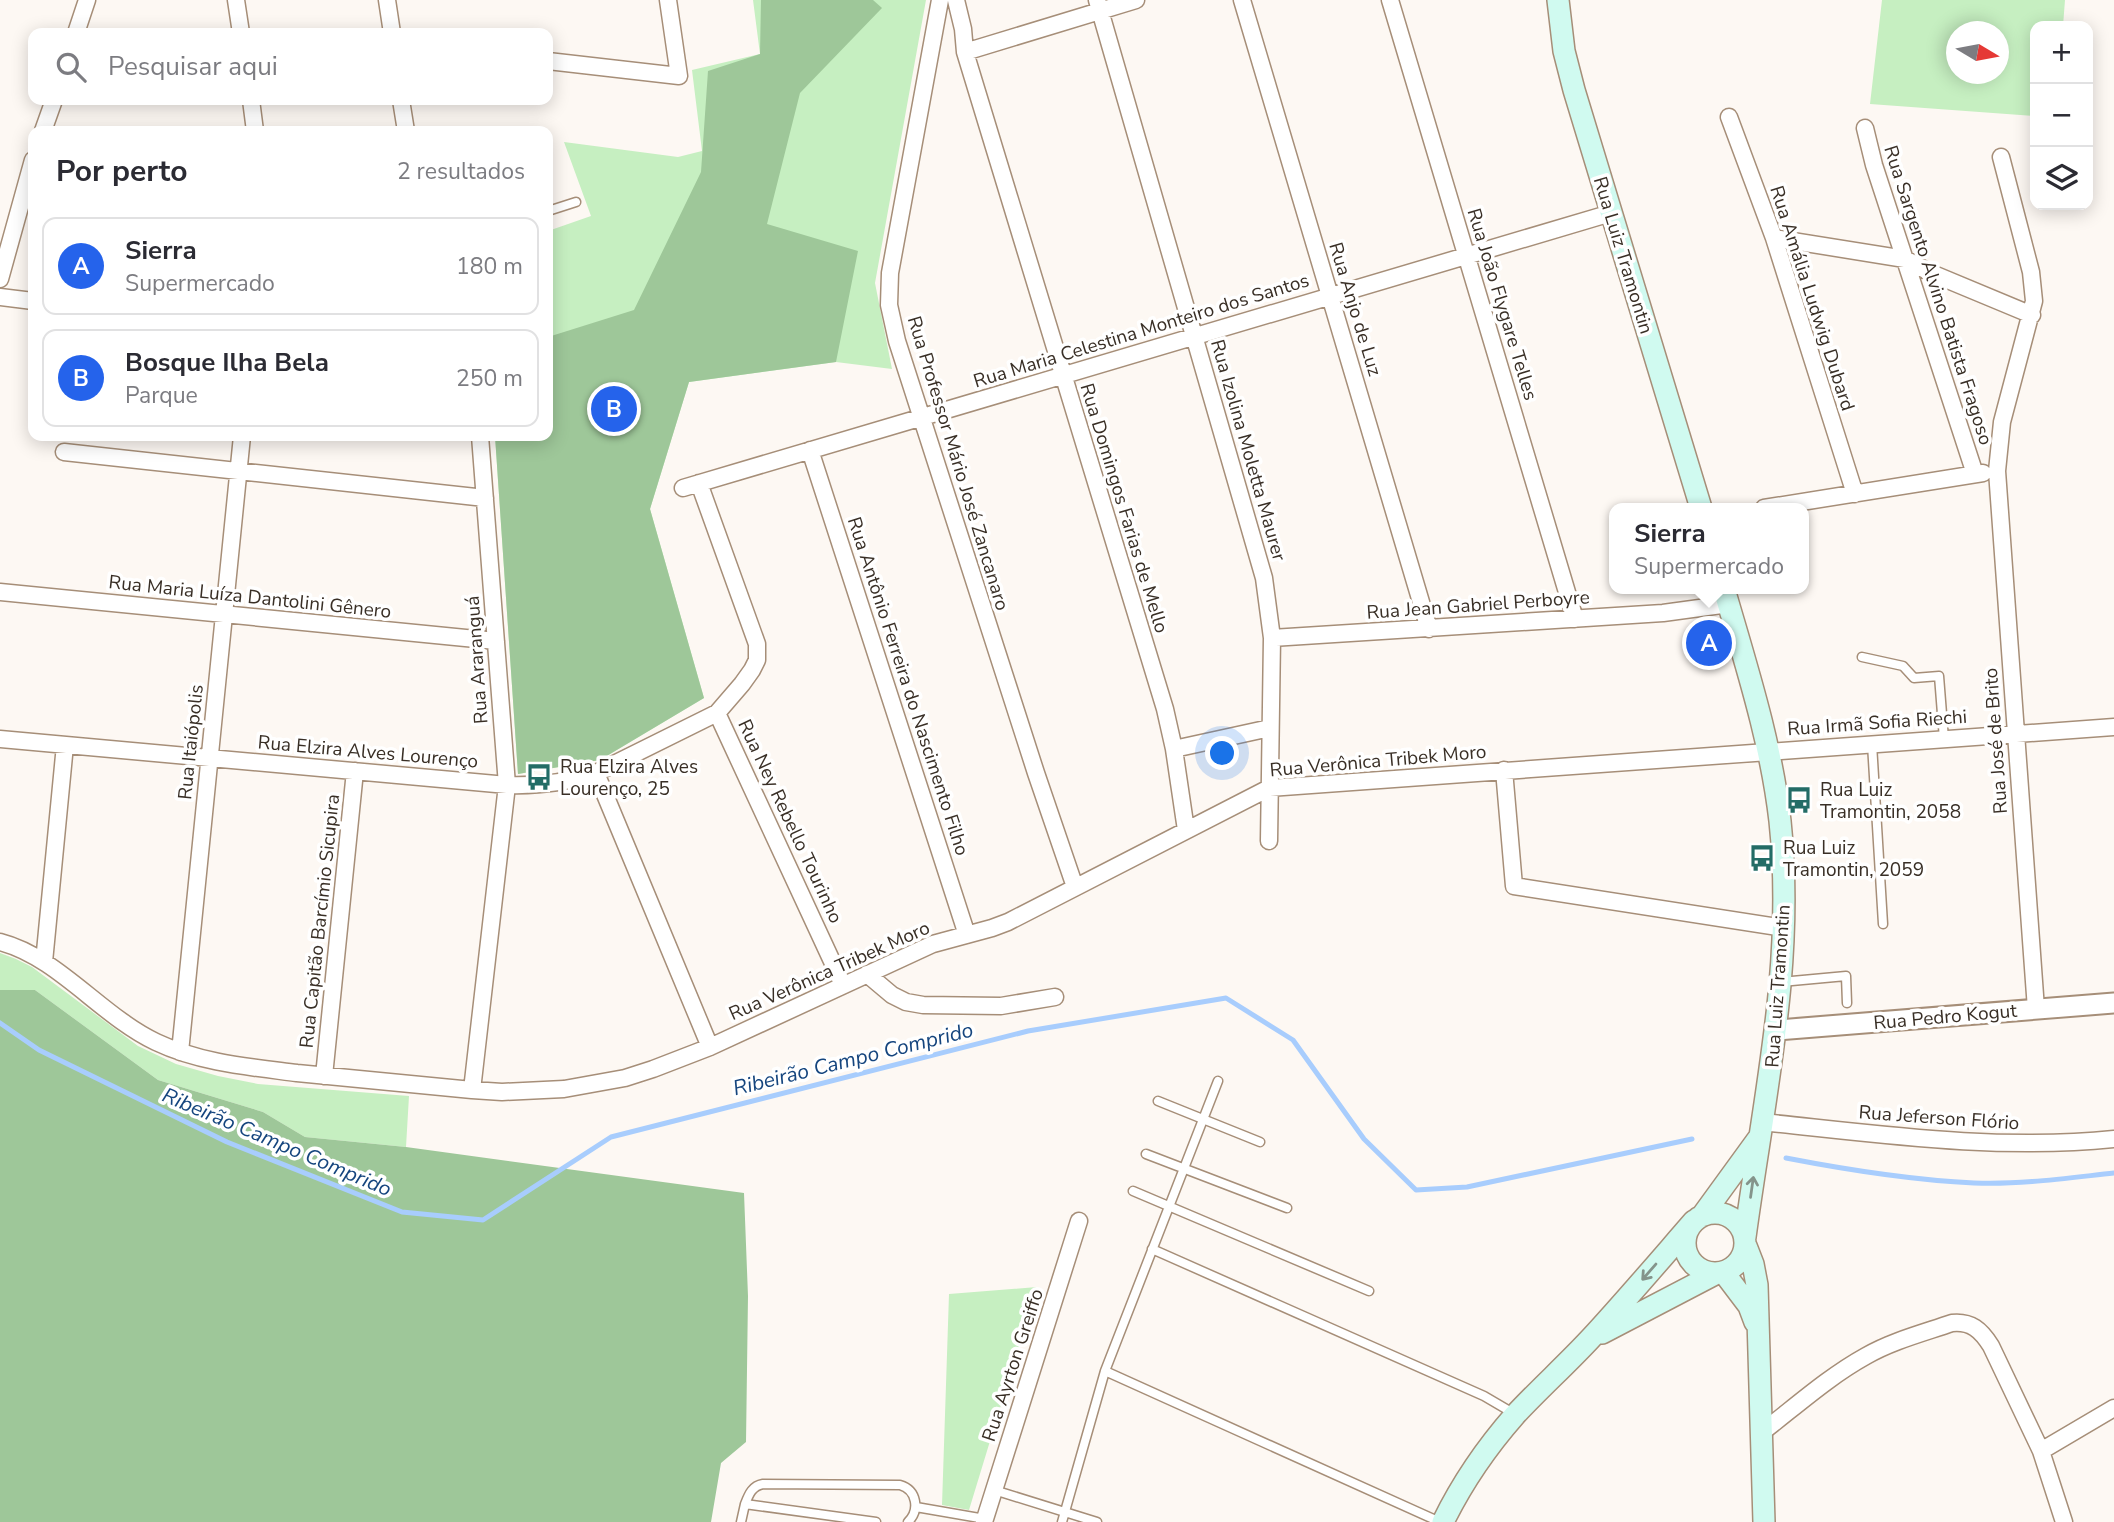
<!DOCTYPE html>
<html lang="pt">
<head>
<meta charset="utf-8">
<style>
	body { margin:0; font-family:"Nunito Sans",sans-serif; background:#f2f2f3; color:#2b2b33 }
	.controls { position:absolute; right:21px; top:21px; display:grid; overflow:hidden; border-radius:14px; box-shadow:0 4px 18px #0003 }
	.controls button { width:63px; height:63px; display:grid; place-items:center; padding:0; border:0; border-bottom:2px solid #e1e1e2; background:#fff; color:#2b2b33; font:35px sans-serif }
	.compass { position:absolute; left:1946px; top:21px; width:63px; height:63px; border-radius:50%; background:#fff; box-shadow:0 4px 18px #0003; rotate:100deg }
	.you { position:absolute; left:1223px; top:754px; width:24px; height:24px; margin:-18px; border:5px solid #fff; border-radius:50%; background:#1a73e8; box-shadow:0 0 0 10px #1a73e833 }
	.badge { display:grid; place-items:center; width:46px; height:46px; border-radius:50%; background:#2563eb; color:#fff; font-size:23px; font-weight:700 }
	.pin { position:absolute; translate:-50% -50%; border:4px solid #fff; box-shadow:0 2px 7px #0006 }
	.popup { position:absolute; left:1609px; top:503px; width:200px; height:91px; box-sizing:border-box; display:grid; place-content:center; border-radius:14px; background:#fff; filter:drop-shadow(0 2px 5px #0005); font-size:23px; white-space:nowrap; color:#7c7c81 }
	.popup b { font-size:26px; color:#2b2b33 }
	.popup::after { content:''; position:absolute; left:50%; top:100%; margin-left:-14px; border:14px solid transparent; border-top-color:#fff }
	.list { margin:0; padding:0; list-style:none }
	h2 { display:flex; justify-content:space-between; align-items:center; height:91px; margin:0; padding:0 28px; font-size:30px }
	h2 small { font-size:23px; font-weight:400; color:#7c7c81 }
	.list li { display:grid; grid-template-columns:46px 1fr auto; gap:21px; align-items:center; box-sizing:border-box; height:98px; margin:0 14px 14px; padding:0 14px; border:2px solid #e1e1e2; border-radius:14px }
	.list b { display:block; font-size:26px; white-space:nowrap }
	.list p { margin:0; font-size:23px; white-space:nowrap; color:#7c7c81 }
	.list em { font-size:23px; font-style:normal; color:#7c7c81 }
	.icon { flex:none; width:38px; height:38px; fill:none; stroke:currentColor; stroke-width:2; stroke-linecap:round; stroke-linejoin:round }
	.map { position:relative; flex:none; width:2114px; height:1522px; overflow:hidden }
	.search { position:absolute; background:#fff; box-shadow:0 4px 18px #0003; left:28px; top:28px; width:525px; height:77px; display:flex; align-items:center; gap:18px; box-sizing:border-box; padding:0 24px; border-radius:14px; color:#7c7c81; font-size:26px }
	.panel { position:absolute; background:#fff; box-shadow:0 4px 18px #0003; left:28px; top:126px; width:525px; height:315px; border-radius:14px }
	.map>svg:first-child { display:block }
	.green { fill:#c6efc1; fill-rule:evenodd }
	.forest { fill:#9ec799 }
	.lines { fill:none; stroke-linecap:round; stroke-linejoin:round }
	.stream { stroke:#a8cdfd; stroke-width:5 }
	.service-casing { stroke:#a68e78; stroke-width:11 }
	.minor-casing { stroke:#a68e78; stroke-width:19 }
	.tertiary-casing { stroke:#a68e78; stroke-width:23 }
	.secondary-casing { stroke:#a68e78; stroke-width:24 }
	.service { stroke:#fff; stroke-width:8 }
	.minor { stroke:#fff; stroke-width:16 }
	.tertiary { stroke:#fff; stroke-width:19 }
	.secondary { stroke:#d0faf0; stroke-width:21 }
	.oneway { stroke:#84948b }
	.labels { text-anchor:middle; stroke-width:7; stroke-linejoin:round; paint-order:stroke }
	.street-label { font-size:19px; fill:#392f26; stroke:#fff }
	.poi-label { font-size:19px; fill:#392f26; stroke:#fff; text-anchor:start }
	.water-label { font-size:21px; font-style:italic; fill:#15457e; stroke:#fff }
</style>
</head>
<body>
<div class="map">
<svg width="2114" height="1522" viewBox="0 0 2114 1522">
	<rect width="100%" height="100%" fill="#fdf8f3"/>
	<path class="green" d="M753,0h173l-51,283 17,86 -56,-7 -147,20 -39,127 54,189 -104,62 -82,14 -23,-338h53v-205l43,-15 -27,-74 114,15 24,-6 -10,-81 68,-16z
		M1882,0h183l-2,26h-28v90l-165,-12zM1956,32h42v42h-42z
		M0,953l16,6 16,8 106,79 38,18 42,12 40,8 151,12 -3,51 -101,-10 -42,-25 -105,-32 -123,-90h-35z
		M1037,1287l-68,223 -27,-5 7,-211z"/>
	<path class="forest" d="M761,0h112l9,8 -82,85 -33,131 91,27 -22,111 -147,20 -39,127 54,189 -104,62 -82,14 -23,-338h53v-99l86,-27 67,-138 7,-101 52,-17z
		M0,990h35l123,90 105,32 42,25 101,10 338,46 4,103 -2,146 -25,21 -10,59h-711z"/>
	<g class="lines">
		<path class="stream" d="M0,1023l39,27 188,92 175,70 81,8 128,-83 417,-106 198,-33 67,42 71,99 52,51 51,-3 225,-48
			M1786,1158c62,12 124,22 188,25 46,2 94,-5 140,-10"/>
		<defs>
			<path id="service" d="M548,211l28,-9
				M1862,657l41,9 11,12 25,-2 5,63
				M1872,744l11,180
				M1781,982l65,-6 1,27
				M1158,1101l102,41
				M1146,1154l141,54
				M1133,1191l236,100
				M1152,1249l332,147 29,17
				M1105,1371l335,151
				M994,1490l103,32
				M916,1507l69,12
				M741,1522l4,-18
				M876,1522l-131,-18c4,-10 7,-18 18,-20l137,1c17,5 20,25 8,37
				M1062,1522l43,-151 113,-290"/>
			<path id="minor" d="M236,0l5,33
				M387,0l5,33
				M940,0l-50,273 -1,32 8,36 139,432 39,114
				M956,0l7,29 2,23 200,657 9,40 12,81
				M1097,0l167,578 8,60 -3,203
				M1242,0l187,629
				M1390,0l185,619
				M76,33l11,-33
				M965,52l171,-52
				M548,61l131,15 -11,-76
				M251,100l4,31
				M401,100l5,31
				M1729,117l45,121 81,256
				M1865,128l9,37 101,309
				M43,131l11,-31
				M2001,157l30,115 3,29 -32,121 -5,49 39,538
				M1774,238l131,21 26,14 101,42
				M0,279l33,-119
				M0,297l33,4
				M810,450l157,485
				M64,452l421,46
				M683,488l928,-275
				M1764,508l219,-35
				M0,592l496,49
				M1272,638l391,-25 66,-9
				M717,713l126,272
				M0,739l507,46c32,1 59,-2 89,-12l121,-60 25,-29 10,-14 5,-10v-16l-58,-161
				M1174,749l96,-21
				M1504,770l10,116 270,42
				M596,773l114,274
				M0,942c58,15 101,74 156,100 44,21 94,25 141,31 58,6 117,11 175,17l30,2 62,-3 61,-11 28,-9 57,-22 223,-103 59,-16 16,-6 261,-134 845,-61
				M44,962l21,-217
				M867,974l25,21 14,7 17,3 78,1 54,-9
				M180,1052l62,-616
				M324,1076l31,-305
				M472,1090l35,-305 -27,-349
				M1762,1122c117,12 234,29 352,17
				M1761,1433c34,-26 67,-56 105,-77 26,-15 57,-23 86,-33 19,-2 29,7 39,23l50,105 23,71
				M2041,1451l73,-43
				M984,1522l95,-301"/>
			<path id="tertiary" d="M1777,1030l337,-27"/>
			<path id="secondary" d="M1558,0l6,51 10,39 127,418
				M1724,589c22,76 47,153 56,232 15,143 -16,275 -35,416
				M1685 1243a30 30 0 1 1 60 0a30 30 0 1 1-60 0Z
				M1702,1216l56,-77
				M1746,1246l7,18 4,21 7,237
				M1724,1273l25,33 6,16
				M1602,1333l113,-59
				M1443,1522c19,-39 43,-74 72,-107 24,-26 51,-50 76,-77 35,-38 69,-78 103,-117"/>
		</defs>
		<use href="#service" class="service-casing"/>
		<use href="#minor" class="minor-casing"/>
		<use href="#tertiary" class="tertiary-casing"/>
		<use href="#secondary" class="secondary-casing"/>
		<use href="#service" class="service"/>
		<use href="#minor" class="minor"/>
		<use href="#tertiary" class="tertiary"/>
		<use href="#secondary" class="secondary"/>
	</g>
	<defs><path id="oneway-shaft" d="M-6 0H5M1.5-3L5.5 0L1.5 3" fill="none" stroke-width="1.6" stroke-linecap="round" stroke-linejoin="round" transform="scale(1.75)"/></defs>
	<g class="oneway">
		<use href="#oneway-shaft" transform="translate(1752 1187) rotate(-82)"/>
		<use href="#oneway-shaft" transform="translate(1649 1272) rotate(131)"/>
	</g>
	<defs>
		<symbol id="bus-bare" viewBox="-9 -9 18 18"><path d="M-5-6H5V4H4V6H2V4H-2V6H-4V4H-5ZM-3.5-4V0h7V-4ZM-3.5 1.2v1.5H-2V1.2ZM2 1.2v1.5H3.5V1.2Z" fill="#236c66" stroke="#fff" stroke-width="2.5" paint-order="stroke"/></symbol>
	</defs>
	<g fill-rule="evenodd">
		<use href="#bus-bare" x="520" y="758" width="38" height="38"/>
		<use href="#bus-bare" x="1780" y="781" width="38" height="38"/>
		<use href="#bus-bare" x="1743" y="839" width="38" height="38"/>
	</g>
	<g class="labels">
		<g class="street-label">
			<text transform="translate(1624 255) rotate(73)" y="7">Rua Luiz Tramontin</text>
			<text transform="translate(1939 295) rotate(72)" y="7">Rua Sargento Alvino Batista Fragoso</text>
			<text transform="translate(1813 298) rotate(72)" y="7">Rua Amália Ludwig Dubard</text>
			<text transform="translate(1503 304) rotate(73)" y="7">Rua João Flygare Telles</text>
			<text transform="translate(1356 309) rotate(73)" y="7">Rua Anjo de Luz</text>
			<text transform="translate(1141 330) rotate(-17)" y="7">Rua Maria Celestina Monteiro dos Santos</text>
			<text transform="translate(1249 450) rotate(74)" y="7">Rua Izolina Moletta Maurer</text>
			<text transform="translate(959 463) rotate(73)" y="7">Rua Professor Mário José Zancanaro</text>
			<text transform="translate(1125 508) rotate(73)" y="7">Rua Domingos Farias de Mello</text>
			<text transform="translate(250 596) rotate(6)" y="7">Rua Maria Luíza Dantolini Gênero</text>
			<text transform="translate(1478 604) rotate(-4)" y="7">Rua Jean Gabriel Perboyre</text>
			<text transform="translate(476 660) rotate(-94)" y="7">Rua Araranguá</text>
			<text transform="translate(909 686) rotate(72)" y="7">Rua Antônio Ferreira do Nascimento Filho</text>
			<text transform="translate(1877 722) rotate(-4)" y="7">Rua Irmã Sofia Riechi</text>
			<text transform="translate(1995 741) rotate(-94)" y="7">Rua José de Brito</text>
			<text transform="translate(190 742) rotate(-84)" y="7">Rua Itaiópolis</text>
			<text transform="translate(368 751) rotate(5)" y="7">Rua Elzira Alves Lourenço</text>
			<text transform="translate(1378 760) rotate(-5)" y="7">Rua Verônica Tribek Moro</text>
			<text transform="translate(791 821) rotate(65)" y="7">Rua Ney Rebello Tourinho</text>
			<text transform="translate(319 921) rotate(-84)" y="7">Rua Capitão Barcímio Sicupira</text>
			<text transform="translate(829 970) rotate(-24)" y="7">Rua Verônica Tribek Moro</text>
			<text transform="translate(1777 986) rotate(-86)" y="7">Rua Luiz Tramontin</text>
			<text transform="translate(1945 1016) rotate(-5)" y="7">Rua Pedro Kogut</text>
			<text transform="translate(1939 1117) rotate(4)" y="7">Rua Jeferson Flório</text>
			<text transform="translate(1012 1365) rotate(-72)" y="7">Rua Ayrton Greiffo</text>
		</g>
		<g class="poi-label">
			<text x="560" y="773">Rua Elzira Alves<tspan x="560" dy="22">Lourenço, 25</tspan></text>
			<text x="1820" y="796">Rua Luiz<tspan x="1820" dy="22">Tramontin, 2058</tspan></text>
			<text x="1783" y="854">Rua Luiz<tspan x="1783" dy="22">Tramontin, 2059</tspan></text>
		</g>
		<g class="water-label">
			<text transform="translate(853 1059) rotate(-14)" y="7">Ribeirão Campo Comprido</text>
			<text transform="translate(277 1142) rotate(23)" y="7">Ribeirão Campo Comprido</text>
		</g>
	</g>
</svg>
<div class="controls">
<button>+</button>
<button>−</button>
<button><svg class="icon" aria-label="layers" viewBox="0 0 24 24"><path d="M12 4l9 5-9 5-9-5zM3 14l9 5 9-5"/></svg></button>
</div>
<svg class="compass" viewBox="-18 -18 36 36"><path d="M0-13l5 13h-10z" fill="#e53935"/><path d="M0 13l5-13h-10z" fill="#7c7c81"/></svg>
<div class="you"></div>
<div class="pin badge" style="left:1709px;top:643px">A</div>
<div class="popup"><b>Sierra</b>Supermercado</div>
<div class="pin badge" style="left:614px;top:409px">B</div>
<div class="search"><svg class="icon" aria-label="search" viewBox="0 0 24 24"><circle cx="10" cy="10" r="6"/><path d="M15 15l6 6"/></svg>Pesquisar aqui</div>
<section class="panel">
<h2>Por perto<small>2 resultados</small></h2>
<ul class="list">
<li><span class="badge">A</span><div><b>Sierra</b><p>Supermercado</p></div><em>180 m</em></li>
<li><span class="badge">B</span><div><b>Bosque Ilha Bela</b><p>Parque</p></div><em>250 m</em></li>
</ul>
</section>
</div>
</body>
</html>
